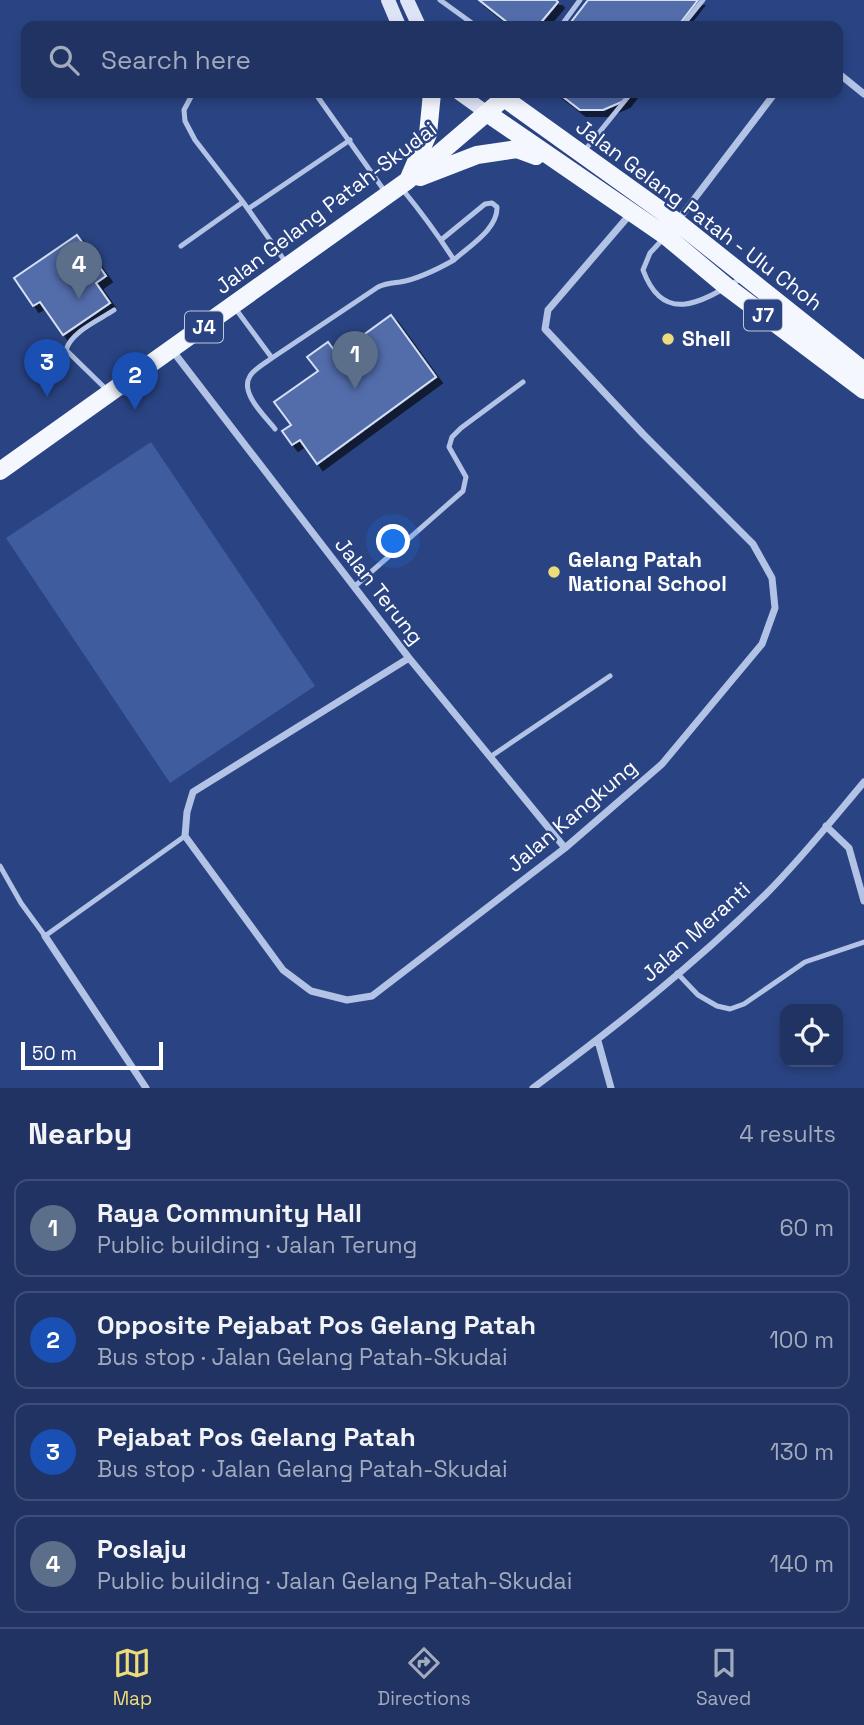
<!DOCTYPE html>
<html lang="en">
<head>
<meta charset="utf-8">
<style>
	body { margin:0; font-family:"Space Grotesk",sans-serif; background:#2d3f6b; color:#f1f3f6 }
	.controls { position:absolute; right:21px; bottom:21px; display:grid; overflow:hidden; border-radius:14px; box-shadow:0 4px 10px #0003 }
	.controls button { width:63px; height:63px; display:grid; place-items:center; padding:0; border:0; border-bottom:2px solid #3d4e77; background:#203362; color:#f1f3f6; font:35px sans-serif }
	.scale { position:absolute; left:21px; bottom:18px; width:142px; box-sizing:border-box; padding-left:7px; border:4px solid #fff; border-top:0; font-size:19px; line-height:24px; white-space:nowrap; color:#fff; -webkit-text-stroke:5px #2a4483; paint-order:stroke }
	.you { position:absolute; left:394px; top:542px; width:24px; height:24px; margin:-18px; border:5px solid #fff; border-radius:50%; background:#1a73e8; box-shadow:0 0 0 10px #1a73e833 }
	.badge { display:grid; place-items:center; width:46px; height:46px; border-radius:50%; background:#eddc7b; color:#fff; font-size:23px; font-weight:700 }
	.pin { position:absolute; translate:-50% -58px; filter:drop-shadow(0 2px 4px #0008) }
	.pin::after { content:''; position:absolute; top:37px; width:24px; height:21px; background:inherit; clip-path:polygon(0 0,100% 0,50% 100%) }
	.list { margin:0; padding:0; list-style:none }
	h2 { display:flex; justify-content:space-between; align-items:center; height:91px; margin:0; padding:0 28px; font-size:30px }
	h2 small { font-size:23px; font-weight:400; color:#a2aabe }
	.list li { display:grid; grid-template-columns:46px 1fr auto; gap:21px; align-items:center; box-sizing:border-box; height:98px; margin:0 14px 14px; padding:0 14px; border:2px solid #3d4e77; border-radius:14px }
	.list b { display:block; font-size:26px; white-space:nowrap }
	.list p { margin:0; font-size:23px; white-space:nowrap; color:#a2aabe }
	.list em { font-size:23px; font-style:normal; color:#a2aabe }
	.icon { flex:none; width:38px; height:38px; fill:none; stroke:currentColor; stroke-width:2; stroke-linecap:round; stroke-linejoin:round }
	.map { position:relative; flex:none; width:864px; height:1088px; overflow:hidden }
	.search { position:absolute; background:#203362; box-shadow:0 4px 10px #0003; left:21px; right:21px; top:21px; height:77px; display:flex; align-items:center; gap:18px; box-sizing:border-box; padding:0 24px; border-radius:14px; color:#a2aabe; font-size:26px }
	.sheet { height:539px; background:#203362 }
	nav { display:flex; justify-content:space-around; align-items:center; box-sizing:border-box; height:98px; border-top:2px solid #3d4e77; background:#203362; font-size:19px; color:#a2aabe }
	nav a { display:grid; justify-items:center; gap:4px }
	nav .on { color:#eddc7b }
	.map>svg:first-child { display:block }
	.green { fill:#3f5c9f }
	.building { fill:#536dab; stroke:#d6e0f5; stroke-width:2; filter:url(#shadow) }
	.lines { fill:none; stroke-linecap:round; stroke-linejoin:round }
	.service { stroke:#b3c3e6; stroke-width:5 }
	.minor { stroke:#b3c3e6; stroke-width:7 }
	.secondary { stroke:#dde4f6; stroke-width:14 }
	.primary { stroke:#f4f7fe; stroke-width:18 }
	.poi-dot { fill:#eddc7b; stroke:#2a4483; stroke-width:2.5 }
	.labels { text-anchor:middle; stroke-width:5; stroke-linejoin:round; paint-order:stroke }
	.shield { fill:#2a4483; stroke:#bfc7da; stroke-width:2 }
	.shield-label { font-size:19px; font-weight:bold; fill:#fff }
	.street-label { font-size:21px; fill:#fff; stroke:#2a4483 }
	.poi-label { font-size:21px; font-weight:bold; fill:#fff; stroke:#2a4483; text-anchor:start }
</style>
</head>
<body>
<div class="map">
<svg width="864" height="1088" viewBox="0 0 864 1088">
	<defs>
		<filter id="shadow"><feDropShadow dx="6" dy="6" stdDeviation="0" flood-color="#0009"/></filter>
	</defs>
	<rect width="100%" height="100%" fill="#2a4483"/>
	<path class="green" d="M151,442l164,244 -145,97 -164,-245z"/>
	<path class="building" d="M479,0h77l2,2 -20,24h-26z
		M588,0h110l-20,26h-110z
		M558,93h72l-6,8 -21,9h-23z
		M77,235l29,41 -10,7 14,20 -47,32 -23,-33 -7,4 -19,-28z
		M391,315l45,62 -119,87 -17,-24 -8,5 -10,-14 9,-6 -17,-23 44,-31 -11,-14 21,-15 9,12z"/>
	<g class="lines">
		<path class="service" d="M440,0l36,26
			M561,26l19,-26
			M682,26l21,-26
			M193,93l-9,17 1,11 10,19 48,62 44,62
			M315,93l71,100
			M585,150l46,-57
			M403,190c18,22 35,45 51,70 15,-14 44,-31 43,-53l-5,-4 -7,1 -44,36
			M248,209l102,-69
			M663,239l-13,14 -7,17c21,57 60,31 99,8
			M181,246l62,-44
			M235,308l37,50 106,-71c8,-4 14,-4 22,-5 19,-3 38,-13 54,-22
			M272,358c-7,5 -18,11 -22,18 -11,17 16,41 25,53
			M107,390l-41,-40c5,-18 33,-30 48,-40
			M354,587l109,-96 3,-14 -17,-30 3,-10 9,-9 62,-46
			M490,757l120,-81
			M0,866l21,37 24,33 140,-100
			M677,973l21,22 19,11 13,3 14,-5 61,-42 59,-20"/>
		<path class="minor" d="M838,73l26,21
			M666,236l109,-143
			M172,350l237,308 156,190
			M409,658l-216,134 -6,20 -2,24 98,134 28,21 36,9 25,-4 193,-148 97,-84 100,-120 13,-36 -3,-30 -19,-34 -110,-110 -98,-105 3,-19 84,-98
			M826,826l23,22 15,53
			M45,936l101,152
			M598,1041l13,47
			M533,1088c81,-60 161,-123 233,-194 35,-35 66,-74 98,-112"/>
		<path class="secondary" d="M388,0l11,26
			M407,0l12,26
			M459,93l28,20"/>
		<path class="primary" d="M487,113l179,123 61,51 137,103
			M420,177l57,-22 40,-6 19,7
			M409,178l19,-44 4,-41
			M0,471l407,-290 97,-83 173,124 187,149"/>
	</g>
	<g class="poi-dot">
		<circle cx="668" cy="339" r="7"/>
		<circle cx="554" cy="572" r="7"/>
	</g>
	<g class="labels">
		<g class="shield">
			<rect x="744" y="299.5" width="38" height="31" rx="5"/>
			<rect x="185" y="311.5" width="38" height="31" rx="5"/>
		</g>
		<g class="shield-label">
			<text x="763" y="322">J7</text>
			<text x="204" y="334">J4</text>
		</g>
		<g class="street-label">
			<text transform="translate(326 208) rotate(-37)" y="7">Jalan Gelang Patah-Skudai</text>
			<text transform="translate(699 215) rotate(37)" y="7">Jalan Gelang Patah - Ulu Choh</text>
			<text transform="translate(379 591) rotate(52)" y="7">Jalan Terung</text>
			<text transform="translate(572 816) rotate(-40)" y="7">Jalan Kangkung</text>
			<text transform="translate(696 932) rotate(-42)" y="7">Jalan Meranti</text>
		</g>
		<g class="poi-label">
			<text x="682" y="346">Shell</text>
			<text x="568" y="567">Gelang Patah<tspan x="568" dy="24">National School</tspan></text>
		</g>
	</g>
</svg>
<div class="controls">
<button><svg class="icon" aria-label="locate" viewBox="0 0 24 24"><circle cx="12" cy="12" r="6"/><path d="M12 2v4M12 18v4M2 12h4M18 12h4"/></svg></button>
</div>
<div class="scale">50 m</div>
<div class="you"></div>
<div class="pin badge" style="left:355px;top:389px;background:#5c6f8a">1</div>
<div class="pin badge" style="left:135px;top:410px;background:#1a4fb4">2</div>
<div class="pin badge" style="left:47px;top:397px;background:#1a4fb4">3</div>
<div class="pin badge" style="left:79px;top:299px;background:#5c6f8a">4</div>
<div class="search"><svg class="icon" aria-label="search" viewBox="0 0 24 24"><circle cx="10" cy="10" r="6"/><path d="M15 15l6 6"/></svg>Search here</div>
</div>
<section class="sheet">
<h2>Nearby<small>4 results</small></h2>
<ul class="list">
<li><span class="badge" style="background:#5c6f8a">1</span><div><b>Raya Community Hall</b><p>Public building · Jalan Terung</p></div><em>60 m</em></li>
<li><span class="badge" style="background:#1a4fb4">2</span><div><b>Opposite Pejabat Pos Gelang Patah</b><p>Bus stop · Jalan Gelang Patah-Skudai</p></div><em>100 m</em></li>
<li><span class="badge" style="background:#1a4fb4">3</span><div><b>Pejabat Pos Gelang Patah</b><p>Bus stop · Jalan Gelang Patah-Skudai</p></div><em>130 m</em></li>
<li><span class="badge" style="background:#5c6f8a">4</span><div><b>Poslaju</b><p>Public building · Jalan Gelang Patah-Skudai</p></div><em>140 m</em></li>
</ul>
</section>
<nav>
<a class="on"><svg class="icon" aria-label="map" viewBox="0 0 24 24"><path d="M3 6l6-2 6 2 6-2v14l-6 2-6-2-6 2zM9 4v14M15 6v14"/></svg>Map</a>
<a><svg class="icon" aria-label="directions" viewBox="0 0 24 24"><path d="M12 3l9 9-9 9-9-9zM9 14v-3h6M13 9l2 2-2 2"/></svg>Directions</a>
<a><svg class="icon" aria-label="saved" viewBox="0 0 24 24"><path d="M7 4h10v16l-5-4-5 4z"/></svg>Saved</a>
</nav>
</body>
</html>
